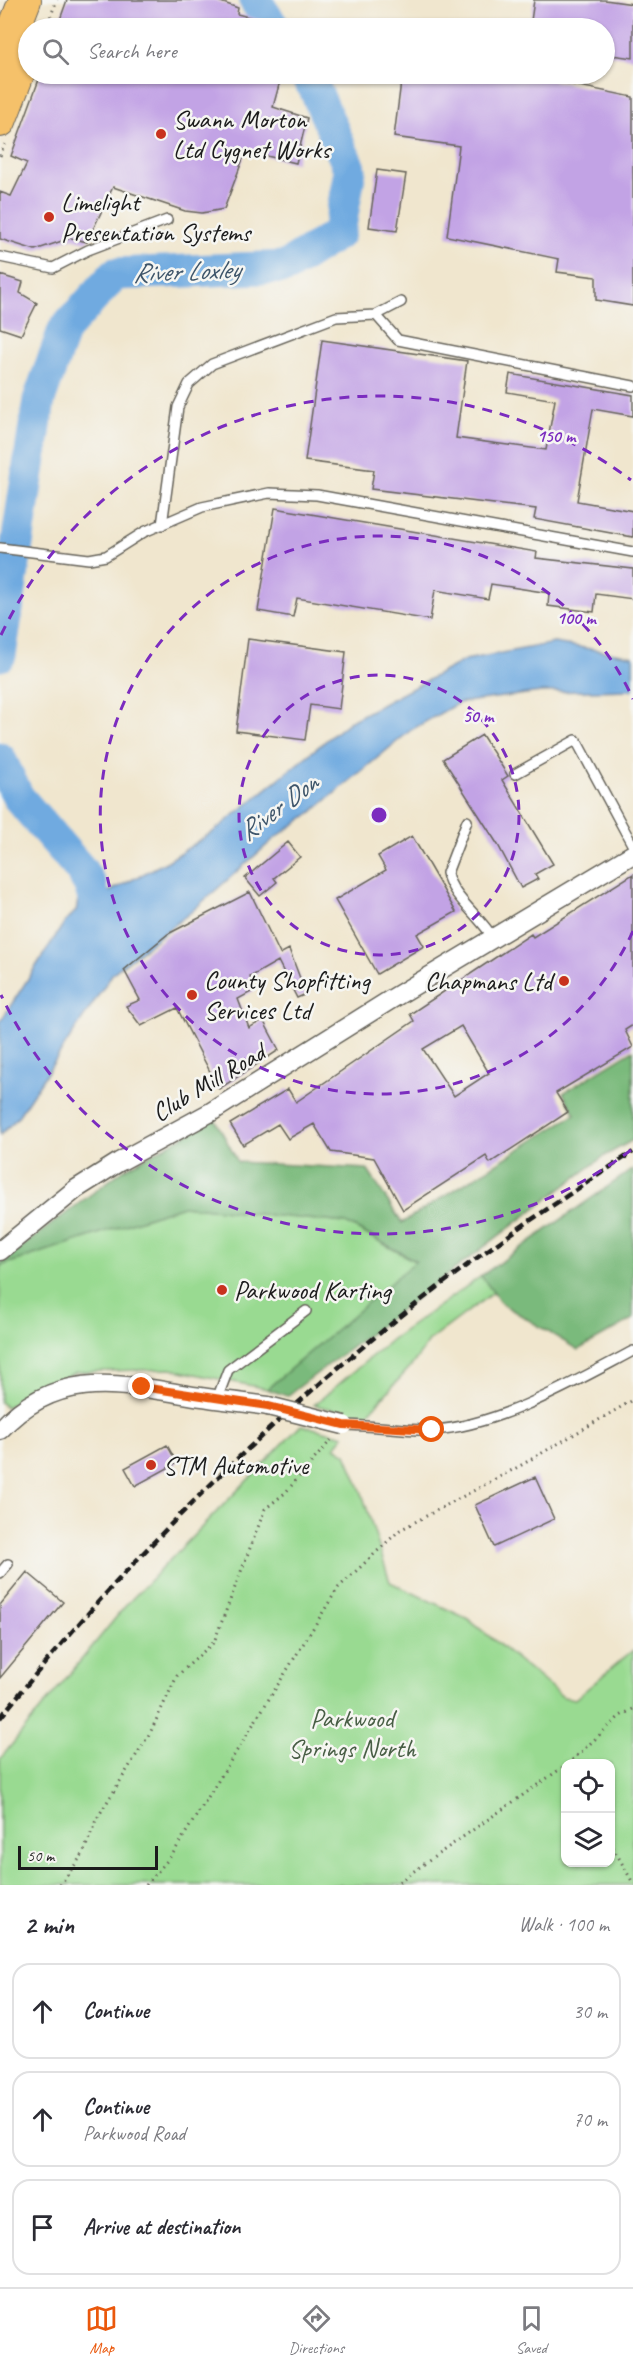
<!DOCTYPE html>
<html lang="en">
<head>
<meta charset="utf-8">
<style>
	body { margin:0; font-family:Caveat,sans-serif; background:#f2f2f3; color:#2b2b33 }
	.controls { position:absolute; right:18px; bottom:18px; display:grid; overflow:hidden; border-radius:12px; box-shadow:0 2px 4px #0004 }
	.controls button { width:54px; height:54px; display:grid; place-items:center; padding:0; border:0; border-bottom:2px solid #e1e1e2; background:#fff; color:#2b2b33; font:30px sans-serif }
	.scale { position:absolute; left:18px; bottom:15px; width:140px; box-sizing:border-box; padding-left:6px; border:3px solid #1c1c1c; border-top:0; font-size:16px; line-height:21px; white-space:nowrap; color:#1c1c1c; -webkit-text-stroke:4px #f6f6f2; paint-order:stroke }
	.stop { position:absolute; width:18px; height:18px; margin:-14px; border:4px solid #ea580c; border-radius:50%; background:#fff }
	.stop.end { background:#ea580c; border-color:#fff; box-shadow:0 2px 6px #0008 }
	.list { margin:0; padding:0; list-style:none }
	h2 { display:flex; justify-content:space-between; align-items:center; height:78px; margin:0; padding:0 24px; font-size:26px }
	h2 small { font-size:20px; font-weight:400; color:#7c7c81 }
	.list li { display:grid; grid-template-columns:39px 1fr auto; gap:18px; align-items:center; box-sizing:border-box; height:96px; margin:0 12px 12px; padding:0 12px; border:2px solid #e1e1e2; border-radius:18px }
	.list b { display:block; font-size:22px; white-space:nowrap }
	.list p { margin:0; font-size:20px; white-space:nowrap; color:#7c7c81 }
	.list em { font-size:20px; font-style:normal; color:#7c7c81 }
	.icon { flex:none; width:33px; height:33px; fill:none; stroke:currentColor; stroke-width:2; stroke-linecap:round; stroke-linejoin:round }
	.map { position:relative; flex:none; width:633px; height:1885px; overflow:hidden }
	.search { position:absolute; background:#fff; box-shadow:0 2px 4px #0004; left:18px; right:18px; top:18px; height:66px; display:flex; align-items:center; gap:15px; box-sizing:border-box; padding:0 21px; border-radius:33px; color:#7c7c81; font-size:22px }
	.sheet { height:402px; background:#fff }
	nav { display:flex; justify-content:space-around; align-items:center; box-sizing:border-box; height:84px; border-top:2px solid #e1e1e2; background:#fff; font-size:16px; color:#7c7c81 }
	nav a { display:grid; justify-items:center; gap:3px }
	nav .on { color:#ea580c }
	.map>svg:first-child { display:block }
	.green { fill:#99da91; stroke:#5a7b56; stroke-width:1.5; fill-rule:evenodd }
	.forest { fill:#7aba7b; stroke:#4b6b4c; stroke-width:1.5 }
	.water { fill:#70aae0; stroke:#46637e; stroke-width:1.5 }
	.lines { fill:none; stroke-linecap:round; stroke-linejoin:round }
	.river { stroke:#70aae0; stroke-width:33 }
	.building { fill:#c2a3e5; fill-rule:evenodd }
	.lane-casing { stroke:#66635a; stroke-width:12 }
	.street-casing { stroke:#66635a; stroke-width:21 }
	.highway-casing { stroke:#66635a; stroke-width:34 }
	.path { stroke:#66635a; stroke-width:3; stroke-dasharray:1.5 4.5; stroke-linecap:butt }
	.lane { stroke:#fff; stroke-width:9 }
	.street { stroke:#fff; stroke-width:18 }
	.highway { stroke:#f5c16b; stroke-width:32 }
	.rail { stroke:#1c1c1c; stroke-width:4.5; stroke-dasharray:9 4.5; stroke-linecap:butt }
	.street-bridge-casing { stroke:#66635a; stroke-width:21; stroke-linecap:butt }
	.street-bridge { stroke:#fff; stroke-width:18 }
	.route { stroke:#ea580c; stroke-width:8 }
	.ring { fill:none; stroke:#7b2cbf; stroke-width:3; stroke-dasharray:10 8 }
	.poi-dot { fill:#c8321e; stroke:#f6f6f2; stroke-width:2 }
	.labels { text-anchor:middle; stroke-width:5; stroke-linejoin:round; paint-order:stroke }
	.poi-label { font-size:26px; fill:#1c1c1c; stroke:#f6f6f2; text-anchor:start }
	.street-label { font-size:26px; fill:#1c1c1c; stroke:#f6f6f2 }
	.park-label { font-size:26px; fill:#485e45; stroke:#f6f6f2 }
	.water-label { font-size:27px; font-style:italic; fill:#3e556a; stroke:#f6f6f2 }
	.centre { fill:#7b2cbf; stroke:#f6f6f2; stroke-width:3 }
	.ring-label { font-size:18px; text-anchor:middle; font-weight:bold; fill:#7b2cbf; stroke:#f6f6f2; stroke-width:5; stroke-linejoin:round; paint-order:stroke }
</style>
</head>
<body>
<div class="map">
<svg width="633" height="1885" viewBox="0 0 633 1885">
	<rect width="100%" height="100%" fill="#f6f6f2"/>
	<filter id="ink" filterUnits="userSpaceOnUse"><feTurbulence type="fractalNoise" baseFrequency=".0167" numOctaves="2"/><feDisplacementMap in="SourceGraphic" scale="12" xChannelSelector="R" yChannelSelector="G"/><feConvolveMatrix kernelMatrix="1 2 1 2 8 2 1 2 1" color-interpolation-filters="sRGB"/></filter>
	<filter id="wash" filterUnits="userSpaceOnUse"><feTurbulence type="fractalNoise" baseFrequency=".008" numOctaves="4" result="noise"/><feDisplacementMap in="SourceGraphic" scale="24" xChannelSelector="R" yChannelSelector="G"/><feGaussianBlur stdDeviation="1.35" result="paint"/><feColorMatrix in="noise" values="0 0 0 0 0 0 0 0 0 0 0 0 0 0 0 0 0 1.4 0 .05"/><feComposite in="paint" operator="in"/></filter>
	<g filter="url(#wash)">
		<rect width="100%" height="100%" fill="#f0e6ce"/>
		<path class="green" d="M633,1169l-110,101 -93,70 -18,25 -47,52 -51,-12 78,-66z
			M183,1206l163,17 70,39 -149,127 -96,-20 -95,3 -70,35 -6,-5v-136z
			M301,1425l43,11 -9,11 11,7 16,39 28,89 78,37 95,78 12,2 58,-49v235h-633v-126l127,-155zM566,1764h44v98h-44z"/>
		<path class="forest" d="M633,1050v90l-30,17 -316,239 -20,-7 149,-128 -70,-38 -163,-17 -183,60v-3l126,-95 89,-49 23,43 129,7 35,54 173,-109 -12,-21z
			M633,1169v150l-55,31 -76,-46 -21,-28z"/>
		<path class="water" d="M554,643l79,13v34l-92,2 -83,11 -47,27 -99,82 -37,26 -84,74 -78,61 -96,145 -17,17v-113l64,-99 12,-12 3,-17 18,-13 8,13 63,-33 45,-29 136,-110 116,-62z"/>
		<g class="lines">
			<path class="river" d="M255,0l19,28
				M0,655l39,-255 25,-70 51,-56 171,-7 53,-34 11,-63 -36,-83 -9,-13
				M0,759l18,38 63,73 9,15 13,44"/>
		</g>
		<g id="blocks">
			<path class="building" d="M67,0h148l23,8 -1,6 35,9 -1,5h-214z
				M534,0h71l28,4v54l-29,-4v-26h-74z
				M41,74h241l-9,33 34,11 -11,45 -50,-12 -22,58 -22,4 -17,-2 -72,-24 -26,55 -16,-4 -36,12 -35,-11v-47l11,4 16,-33 -16,-7z
				M402,74h135l-1,3 97,20v209l-37,-6v-23l-39,-5 2,-13 -112,-23 12,-90 -65,-9z
				M377,170l29,4 -9,57 -28,-4z
				M0,275l23,7 -3,11 17,10 -16,32 -21,-7z
				M322,340l145,21 -11,77 90,12 9,-50 -48,-8 3,-18 123,21v21l-40,-7 -16,92 56,10v26l-99,-18 2,-10 -165,-20 3,-19 -69,-9z
				M275,508l262,44 -1,6 97,11v30l-37,-5 -2,18 -46,-6 1,-13 -58,-9 -3,15 -53,-9 -5,30 -133,-22 -4,19 -35,-6z
				M248,639l98,13 -7,57 -29,-4 -5,35 -69,-9z
				M482,735l26,41 -6,4 51,84 -18,10 3,5 -17,9 -23,-43 -55,-86z
				M412,836l44,76 -39,22 7,12 -47,28 -42,-74 51,-30 -8,-14z
				M288,842l12,15 -26,21 3,4 -17,14 -15,-18z
				M633,874v151l-8,5 8,17 -77,46 12,19 -78,51 -4,-7 -83,54 -29,-52 -43,-6 -17,-28 -26,15 -10,-15 -35,21 -13,-21 58,-35 8,13 118,-81 -4,-7 121,-80 2,3zM461,1026l28,47 -35,23 -31,-47z
				M250,892l30,62 9,-5 17,45 -9,4 -19,-37 -28,16 5,13 -17,9 11,29 14,-8 16,30 -60,39 -42,-81 -36,18 -15,-20 14,-6 -16,-30 44,-36z
				M167,1445l10,18 -42,23 -10,-18z
				M535,1477l19,42 -60,28 -19,-42z
				M27,1572l36,30 -63,76v-73z"/>
		</g>
	</g>
	<g filter="url(#ink)">
		<use href="#blocks" fill-opacity="0" stroke="#66635a" stroke-width="1.5"/>
		<g class="lines">
			<defs>
				<path id="lane" d="M0,257l53,11 35,-18 79,-30
					M376,315l22,25 235,46
					M162,525l16,-118 11,-23 23,-20 124,-47 40,-2 25,-13
					M0,548l89,11 17,-3 38,-24 58,-25 67,-14 48,2 316,57
					M515,774l61,-34 57,106
					M467,821l-20,52c4,23 33,43 46,65
					M217,1399l11,-29 78,-59
					M344,1425c29,0 59,6 88,5 65,-3 144,-49 201,-79
					M0,1573l8,-9"/>
				<path id="street" d="M0,1251l76,-62 43,-27 92,-50 179,-112 243,-146
					M0,1430c53,-58 112,-48 182,-36 29,5 58,8 86,12"/>
				<path id="highway" d="M0,65l25,-65
					M0,121l28,-73"/>
			</defs>
			<use href="#lane" class="lane-casing"/>
			<use href="#street" class="street-casing"/>
			<use href="#highway" class="highway-casing"/>
			<path class="path" d="M46,28l11,-28
				M0,156l5,-12
				M577,1755l2,9
				M568,1764l52,-48 13,-7
				M610,1842l23,41
				M60,1885l23,-31 13,-34 54,-87 27,-57 37,-34 51,-133 20,-16 46,-53
				M146,1885l26,-30 166,-267 62,-58 118,-63 115,-67
				M394,1885l172,-120"/>
			<use href="#lane" class="lane"/>
			<use href="#street" class="street"/>
			<use href="#highway" class="highway"/>
			<path class="rail" d="M0,1718c130,-163 280,-311 446,-437 60,-46 124,-87 187,-129"/>
			<defs>
				<path id="street-bridge" d="M268,1406l76,19"/>
			</defs>
			<use href="#street-bridge" class="street-bridge-casing"/>
			<use href="#street-bridge" class="street-bridge"/>
		</g>
	</g>
	<g class="lines" filter="url(#ink)">
		<path class="route" d="M142,1387l126,19 76,19 88,5"/>
	</g>
	<g class="ring">
		<circle cx="379" cy="815" r="140"/>
		<path d="M633 931A279 279 0 1 1 633 699"/>
		<path d="M631 1150A419 419 0 0 1 1 995M1 635A419 419 0 0 1 631 480"/>
	</g>
	<g class="poi-dot">
		<circle cx="161" cy="134" r="6"/>
		<circle cx="49" cy="217" r="6"/>
		<circle cx="564" cy="981" r="6"/>
		<circle cx="192" cy="995" r="6"/>
		<circle cx="222" cy="1290" r="6"/>
		<circle cx="151" cy="1465" r="6"/>
	</g>
	<g class="labels">
		<g class="poi-label">
			<text x="173" y="128">Swann Morton<tspan x="173" dy="30">Ltd Cygnet Works</tspan></text>
			<text x="61" y="211">Limelight<tspan x="61" dy="30">Presentation Systems</tspan></text>
			<text x="204" y="989">County Shopfitting<tspan x="204" dy="30">Services Ltd</tspan></text>
			<text x="552" y="990" text-anchor="end">Chapmans Ltd</text>
			<text x="234" y="1299">Parkwood Karting</text>
			<text x="163" y="1474">STM Automotive</text>
		</g>
		<g class="street-label">
			<text transform="translate(208 1082) rotate(-31)" y="9">Club Mill Road</text>
		</g>
		<g class="park-label">
			<text x="352" y="1727">Parkwood<tspan x="352" dy="30">Springs North</tspan></text>
		</g>
		<g class="water-label">
			<text transform="translate(186 271) rotate(-2)" y="9">River Loxley</text>
			<text transform="translate(278 807) rotate(-37)" y="9">River Don</text>
		</g>
	</g>
	<circle cx="379" cy="815" r="9" class="centre"/>
	<g class="ring-label">
		<text x="556" y="442">150 m</text>
		<text x="576" y="624">100 m</text>
		<text x="478" y="722">50 m</text>
	</g>
</svg>
<div class="controls">
<button><svg class="icon" aria-label="locate" viewBox="0 0 24 24"><circle cx="12" cy="12" r="6"/><path d="M12 2v4M12 18v4M2 12h4M18 12h4"/></svg></button>
<button><svg class="icon" aria-label="layers" viewBox="0 0 24 24"><path d="M12 4l9 5-9 5-9-5zM3 14l9 5 9-5"/></svg></button>
</div>
<div class="scale">50 m</div>
<div class="stop" style="left:432px;top:1430px"></div>
<div class="stop end" style="left:142px;top:1387px"></div>
<div class="search"><svg class="icon" aria-label="search" viewBox="0 0 24 24"><circle cx="10" cy="10" r="6"/><path d="M15 15l6 6"/></svg>Search here</div>
</div>
<section class="sheet">
<h2>2 min<small>Walk · 100 m</small></h2>
<ul class="list">
<li><svg class="icon" aria-label="ahead" viewBox="0 0 24 24"><path d="M12 20V5M6 11l6-6 6 6"/></svg><div><b>Continue</b></div><em>30 m</em></li>
<li><svg class="icon" aria-label="ahead" viewBox="0 0 24 24"><path d="M12 20V5M6 11l6-6 6 6"/></svg><div><b>Continue</b><p>Parkwood Road</p></div><em>70 m</em></li>
<li><svg class="icon" aria-label="arrive" viewBox="0 0 24 24"><path d="M6 21V4h12l-3 4 3 4H6"/></svg><div><b>Arrive at destination</b></div></li>
</ul>
</section>
<nav>
<a class="on"><svg class="icon" aria-label="map" viewBox="0 0 24 24"><path d="M3 6l6-2 6 2 6-2v14l-6 2-6-2-6 2zM9 4v14M15 6v14"/></svg>Map</a>
<a><svg class="icon" aria-label="directions" viewBox="0 0 24 24"><path d="M12 3l9 9-9 9-9-9zM9 14v-3h6M13 9l2 2-2 2"/></svg>Directions</a>
<a><svg class="icon" aria-label="saved" viewBox="0 0 24 24"><path d="M7 4h10v16l-5-4-5 4z"/></svg>Saved</a>
</nav>
</body>
</html>
